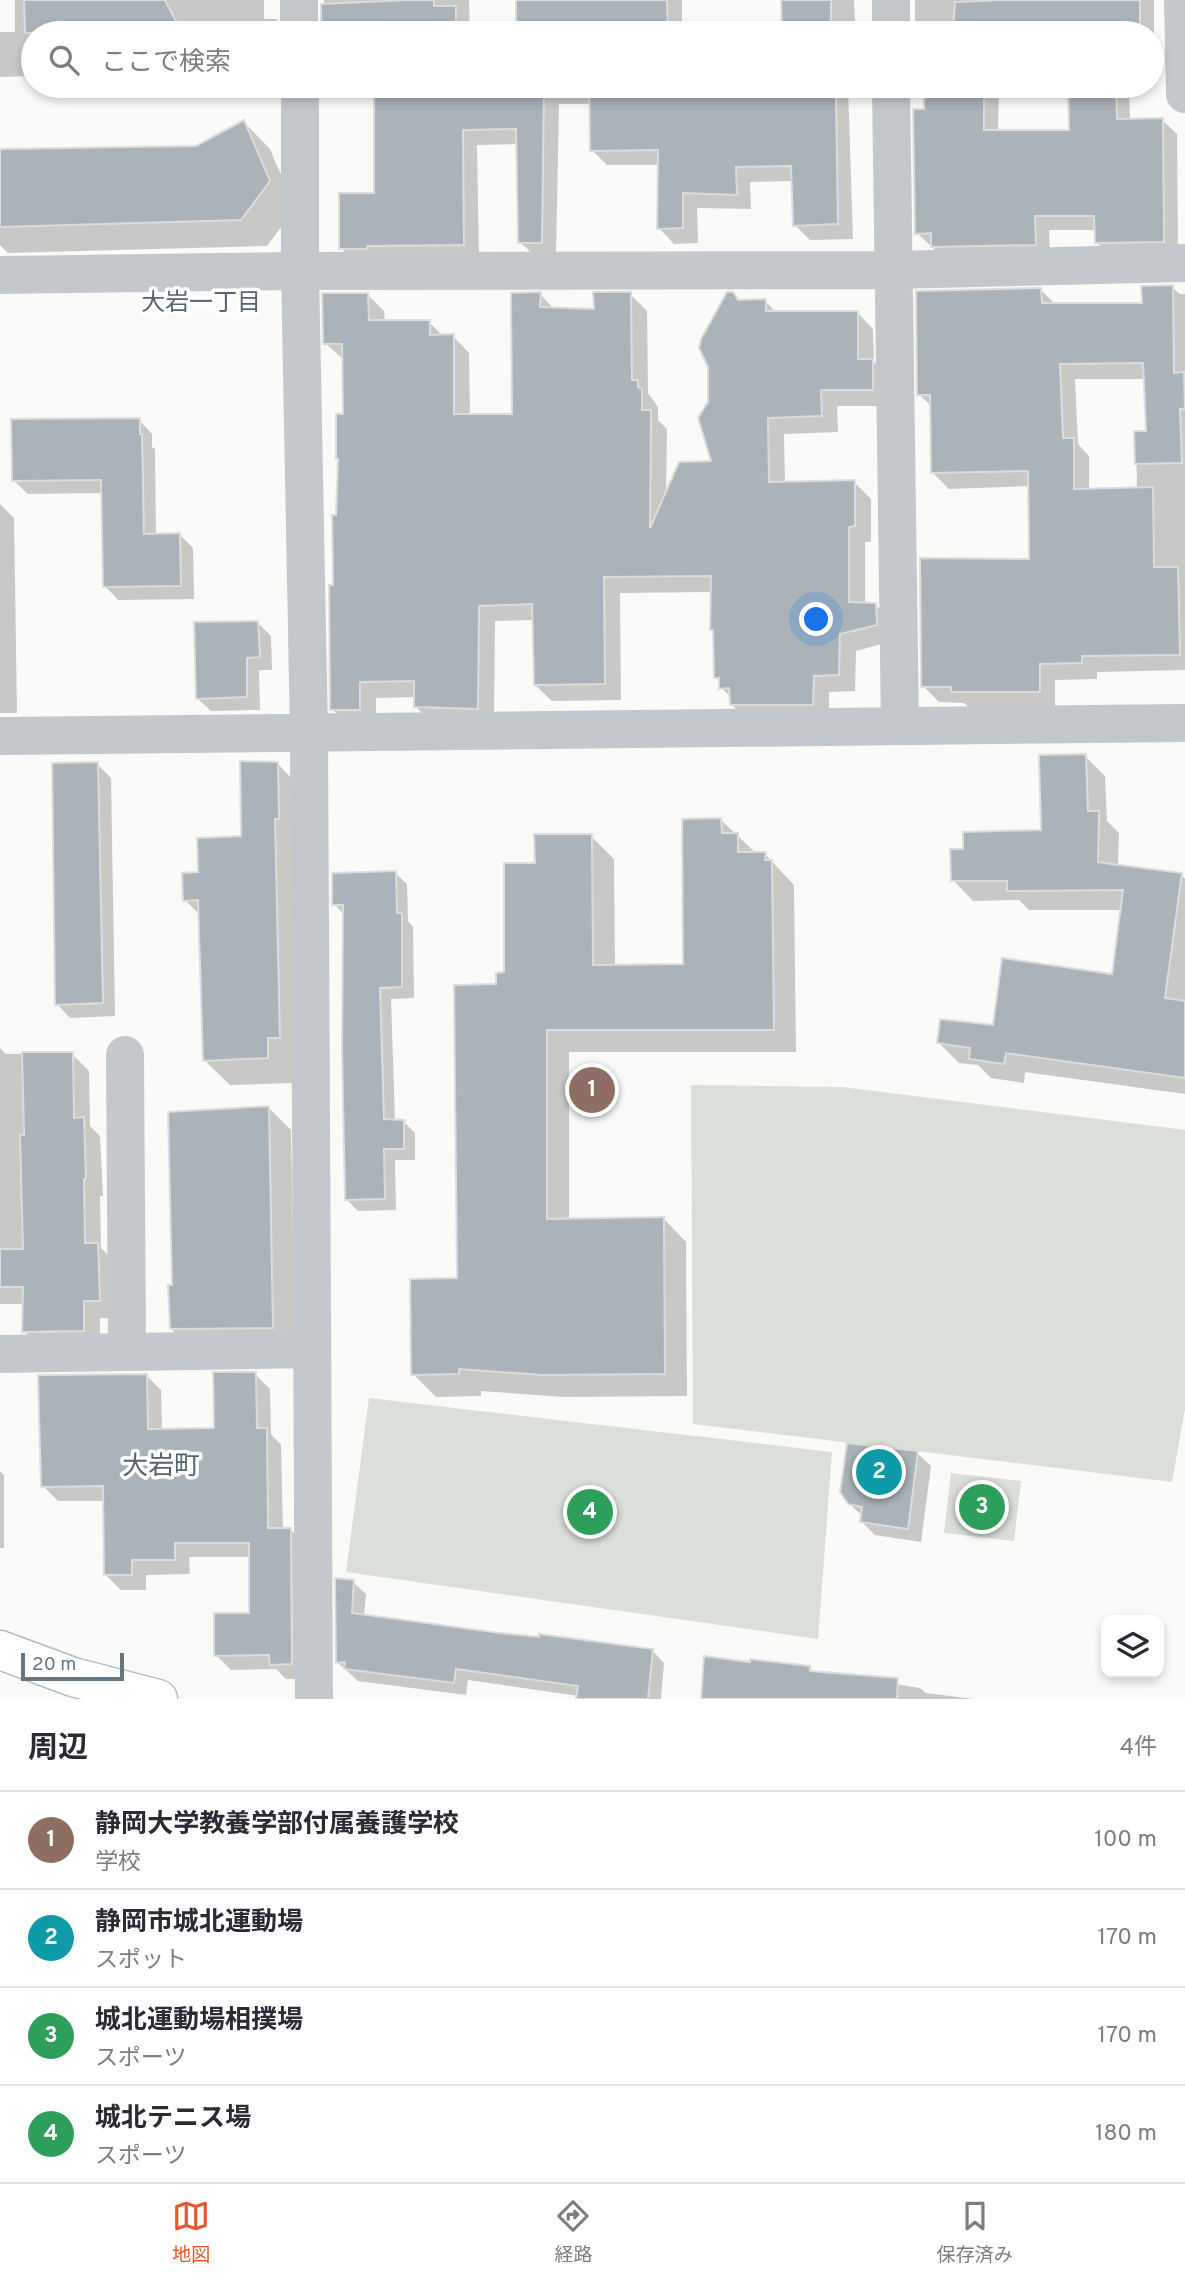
<!DOCTYPE html>
<html lang="ja">
<head>
<meta charset="utf-8">
<style>
	body { margin:0; font-family:Overpass,"Noto Sans JP",sans-serif; background:#f2f2f3; color:#2b2b33 }
	.controls { position:absolute; right:21px; bottom:21px; display:grid; overflow:hidden; border-radius:14px; box-shadow:0 4px 10px #0003 }
	.controls button { width:63px; height:63px; display:grid; place-items:center; padding:0; border:0; border-bottom:2px solid #e1e1e2; background:#fff; color:#2b2b33; font:35px sans-serif }
	.scale { position:absolute; left:21px; bottom:18px; width:103px; box-sizing:border-box; padding-left:7px; border:4px solid #657683; border-top:0; font-size:19px; line-height:24px; white-space:nowrap; color:#657683; -webkit-text-stroke:5px #fff; paint-order:stroke }
	.you { position:absolute; left:817px; top:620px; width:24px; height:24px; margin:-18px; border:5px solid #fff; border-radius:50%; background:#1a73e8; box-shadow:0 0 0 10px #1a73e833 }
	.badge { display:grid; place-items:center; width:46px; height:46px; border-radius:50%; background:#e4572e; color:#fff; font-size:23px; font-weight:700 }
	.pin { position:absolute; translate:-50% -50%; border:4px solid #fff; box-shadow:0 2px 7px #0006 }
	.list { margin:0; padding:0; list-style:none }
	h2 { display:flex; justify-content:space-between; align-items:center; height:91px; margin:0; padding:0 28px; font-size:30px }
	h2 small { font-size:23px; font-weight:400; color:#7c7c81 }
	.list li { display:grid; grid-template-columns:46px 1fr auto; gap:21px; align-items:center; box-sizing:border-box; height:98px; padding:0 28px; border-top:2px solid #e1e1e2 }
	.list b { display:block; font-size:26px; white-space:nowrap }
	.list p { margin:0; font-size:23px; white-space:nowrap; color:#7c7c81 }
	.list em { font-size:23px; font-style:normal; color:#7c7c81 }
	.icon { flex:none; width:38px; height:38px; fill:none; stroke:currentColor; stroke-width:2; stroke-linecap:round; stroke-linejoin:round }
	.map { position:relative; flex:none; width:1185px; height:1699px; overflow:hidden }
	.search { position:absolute; background:#fff; box-shadow:0 4px 10px #0003; left:21px; right:21px; top:21px; height:77px; display:flex; align-items:center; gap:18px; box-sizing:border-box; padding:0 24px; border-radius:38px; color:#7c7c81; font-size:26px }
	.sheet { height:483px; background:#fff }
	nav { display:flex; justify-content:space-around; align-items:center; box-sizing:border-box; height:98px; border-top:2px solid #e1e1e2; background:#fff; font-size:19px; color:#7c7c81 }
	nav a { display:grid; justify-items:center; gap:4px }
	nav .on { color:#e4572e }
	.map>svg:first-child { display:block }
	.green { fill:#dadfd7 }
	.shadow { fill:#0003; fill-rule:evenodd }
	.building { fill:#aab3b9; stroke:#dcdcda; stroke-width:2 }
	.lines { fill:none; stroke-linecap:round; stroke-linejoin:round }
	.secondary-casing { stroke:#b3babf; stroke-width:41 }
	.street { stroke:#c3c8cc; stroke-width:38 }
	.secondary { stroke:#fff; stroke-width:38 }
	.labels { text-anchor:middle; stroke-width:7; stroke-linejoin:round; paint-order:stroke }
	.neighbourhood-label { font-size:24px; fill:#57646e; stroke:#fff }
	.quarter-label { font-size:26px; fill:#57646e; stroke:#fff }
</style>
</head>
<body>
<div class="map">
<svg width="1185" height="1699" viewBox="0 0 1185 1699">
	<rect width="100%" height="100%" fill="#fafaf8"/>
	<path class="green" d="M691,1085l151,2 343,43v279l-13,73 -479,-58z
		M369,1398l463,54 -14,187 -472,-67z
		M951,1473l70,8 -7,60 -70,-8z"/>
	<path class="shadow" d="M15,0h249v19h12l14,14h-257v43l-33,1v-45h15z
		M324,0h145l1,33h-147z
		M518,0h164v33h-164z
		M783,0h71l1,22 -10,1 1,10h-63z
		M915,0h239v63h-2v-30h-237z
		M376,86h472l5,153 -43,1 -15,-15 -2,-44 -43,1 1,27 -54,-1 1,35 -24,1 -15,-16v-63h-52l-15,-15 -1,-46h-32l-3,153h-20l-16,-15 -2,-98 -41,1 2,115 -123,4 -15,-16 35,-54z
		M926,86h73l-1,45 73,1 -2,-46h60l1,34h32l15,14 1,122 -67,1 -14,-14 -1,-13h-47l1,29 -103,2 -30,-28z
		M244,122l26,27 25,59 -28,38 -259,7 -8,-8v-94l196,-4z
		M1172,287l8,7h5v376l-88,2v7l-42,1v27h-86l-5,-4 -25,-1 -16,-16 108,-126 -1,-74 -81,3 -16,-16 -2,-67 -12,-12 122,-104 15,15h88zM1075,379h70l3,53 -12,1 1,56 -48,1v-34l-11,-12z
		M540,294l15,16 40,1 35,-17 17,17 1,82 10,14v13l9,9 -1,66 47,-32 -4,-61 23,-108 9,8 24,-1 12,12 80,-1 16,17 1,33 15,15v29h-52l1,26 -54,2 1,50 69,-2 17,17v43h-6v62l11,1 16,16 1,20 -37,10 -1,40 -26,1v29h-80l-17,-16v-7l-11,-10v-5l-5,-6 -1,-44 -3,-4 1,-37 -93,1 1,107 -69,1 -17,-16 -1,-65 -39,1 -1,104 -62,-2 -16,-16v-10l-40,1v28h-26l-17,-16 4,-194 7,-100v-56l-19,-17 43,-48 16,16 1,11h44l14,14h10l16,17 1,63h44z
		M139,420l13,14v13l3,2 1,86h24l13,13 1,51 -76,1 -13,-14 -2,-93 -75,1 -14,-13z
		M0,504l14,14 3,195h-17z
		M258,623l13,13 1,34h-13l1,40 -49,1 -14,-13z
		M1085,756l20,20 2,45 12,12 -1,33 63,8 4,5v215l-160,-22 -1,11 -33,-5 -13,-13 -19,-2 -20,-20 55,-16 119,-51 9,-66h-93l-10,-10 -46,1 -20,-21 12,-29 78,-19z
		M277,763l25,26 -9,294 -63,2 -26,-25 -4,-145 -15,-15 15,-26 43,-36z
		M97,764l14,14 4,238 -45,2 -13,-14z
		M721,820l36,34h8l29,31 2,167h-227v168l95,-1 22,23 1,154 -122,1 -84,-6v5l-45,1 -23,-23 45,-94 40,-294 8,-13 31,-108 54,-29 23,23 1,107h69z
		M395,873l12,11 1,37 5,6 1,71 -23,1 4,122h8l12,12v27h-20l1,50 -38,1 -12,-12 -1,-283 -11,-12z
		M0,1048l6,6h66l17,17 1,55 10,10 3,60h-3l1,52 13,13 2,57h-16v29l-59,1 -17,-17v-27h-24z
		M269,1108l22,22 4,220 -101,1 -23,-22 2,-42z
		M255,1374l15,15 1,45 10,11 2,85h8l15,15v134h-20l-10,-10 -45,1 -15,-15 35,-40v-58h-62l1,17 -44,1v15h-25l-15,-15 -1,-74h-47l-15,-15 103,-111 15,15 1,40h54z
		M917,1453l14,13 -10,76 -46,-7 -13,-13v-6l-13,-13z
		M0,1471l4,4v73h-4z
		M353,1582l13,12 -2,22 136,19 152,15 12,13 -3,36h-83v-3l-110,-16 -2,15 -108,-14 -21,-19z
		M809,1668l6,5 30,3 75,12 6,5 48,6h-272z"/>
	<path class="building" d="M24,0h141l17,33h-157z
		M406,0h28v6h22v27h-135v-29z
		M516,0h151l1,33h-152z
		M781,0h50v33h-49z
		M1001,0h139v33h-187l2,-31z
		M374,86h170l-2,157h-24l-2,-114 -53,1 1,115 -97,1v3h-28v-56h35z
		M589,86h243v10h4l2,128 -45,2 -2,-60 -55,1 1,28 -54,-2v35l-26,1 1,-79 -68,1z
		M924,86h60v44h85l-1,-44h48l1,33 46,-1 1,124 -69,1 -1,-27h-59l1,29 -105,2v-14l-16,1 -2,-125h11z
		M244,120l26,61 -29,39 -241,7v-78l196,-3z
		M1173,285l1,88 10,-1 1,37h-5l2,54 -47,1 -1,-33h12l-3,-68 -83,1 3,74h11v51l79,-2 1,80h24l2,88 -98,1v7l-42,1v28h-89v-5h-30l-1,-129 109,1 -1,-88 -97,2 -1,-78h-13l-1,-104 125,-3 1,15h100l-1,-17z
		M541,292l-1,15 54,2 -1,-17h38l1,88h6v7l4,2v21h9l-1,118 29,-66 32,-1 -13,-43 10,-16v-35l-9,-19 2,-9 26,-47h6l5,8 28,-1v12h92v48h15v31h-52l1,26 -54,2 1,64 86,-2v46l-6,1v75l27,1 1,22 -37,9 -1,41 -25,1 -1,29h-83l-1,-17 -10,1v-11h-5l-1,-48h-3l1,-54 -107,1 1,107 -71,1 -2,-81 -53,2 -1,103 -64,-2v-26l-54,1v28h-30l-1,-125h4l-1,-70h4l2,-56h-2v-45h7l-1,-70h-19l-1,-51h46l1,27h61v15l24,-1v80h58l-1,-121z
		M140,418v16h2l2,100 36,-1 1,53 -78,1 -2,-107 -89,1 -1,-62z
		M258,621l2,36 -13,1v39l-51,2 -2,-77z
		M1086,754l2,57h11l-1,51 84,11 -17,125 20,3v77l-179,-25 -2,11 -35,-5 1,-11 -33,-5 3,-24 53,6 9,-67 110,16 11,-84 -116,1v-10h-56l-1,-32h13v-17l78,-2 -2,-75z
		M240,761l38,1 1,57h-4l5,219h-12v20l-65,3 -5,-161 -15,1 -1,-28 16,-1 -1,-34 44,-2z
		M98,762l5,241 -48,2 -3,-242z
		M721,818l1,15h16v19h28l-1,8h7l2,170h-227v189l117,-2 1,157 -123,1 -83,-6v5l-48,1 -1,-96 47,-1 -3,-293 42,-1v-11l8,-1v-109h31l-1,-29h58l1,131 90,-1 -1,-145z
		M396,871l1,42h5v74l-22,1 4,131 20,1v29h-20l1,50 -40,1 -3,-153 1,-142h-11v-32z
		M22,1052h51l1,66 10,-1 2,62h-2l1,64h13l2,58h-16v30l-62,1 1,-45h-23v-38h23l-3,-114h4z
		M269,1106l4,222 -103,1 -2,-44h4l-4,-173z
		M213,1372h43l1,56h10l1,100h23l1,136 -22,1 -1,-10 -55,1v-43h35v-70h-74v17h-43v15h-28l-1,-89 -62,1 -3,-112 109,-1 1,55 66,-1z
		M847,1443l71,8 -10,78 -48,-7 2,-15 -14,-3 -8,-12z
		M335,1578l19,2 -2,33 148,20 39,4v-3l114,15 -5,50h-72l2,-13 -122,-17 -2,14 -110,-14 1,-7 -9,1z
		M704,1656l46,6v-3l60,7v5l88,7 -1,21h-196z"/>
	<g class="lines">
		<defs>
			<path id="secondary" d="M0,1650l73,27 85,22"/>
		</defs>
		<use href="#secondary" class="secondary-casing"/>
		<path class="street" d="M299,0v33
			M891,0v33
			M1183,0l2,94
			M300,86v185l9,462 5,966
			M891,86l9,640
			M0,275l300,-4 593,-1 292,-7
			M0,736l1185,-13
			M125,1055l2,297
			M0,1354l312,-5"/>
		<use href="#secondary" class="secondary"/>
	</g>
	<g class="labels">
		<g class="neighbourhood-label">
			<text x="201" y="310">大岩一丁目</text>
		</g>
		<g class="quarter-label">
			<text x="161" y="1474">大岩町</text>
		</g>
	</g>
</svg>
<div class="controls">
<button><svg class="icon" aria-label="layers" viewBox="0 0 24 24"><path d="M12 4l9 5-9 5-9-5zM3 14l9 5 9-5"/></svg></button>
</div>
<div class="scale">20 m</div>
<div class="you"></div>
<div class="pin badge" style="left:592px;top:1090px;background:#8d6e63">1</div>
<div class="pin badge" style="left:879px;top:1472px;background:#0f9aa8">2</div>
<div class="pin badge" style="left:982px;top:1507px;background:#2e9e5b">3</div>
<div class="pin badge" style="left:590px;top:1512px;background:#2e9e5b">4</div>
<div class="search"><svg class="icon" aria-label="search" viewBox="0 0 24 24"><circle cx="10" cy="10" r="6"/><path d="M15 15l6 6"/></svg>ここで検索</div>
</div>
<section class="sheet">
<h2>周辺<small>4件</small></h2>
<ul class="list">
<li><span class="badge" style="background:#8d6e63">1</span><div><b>静岡大学教養学部付属養護学校</b><p>学校</p></div><em>100 m</em></li>
<li><span class="badge" style="background:#0f9aa8">2</span><div><b>静岡市城北運動場</b><p>スポット</p></div><em>170 m</em></li>
<li><span class="badge" style="background:#2e9e5b">3</span><div><b>城北運動場相撲場</b><p>スポーツ</p></div><em>170 m</em></li>
<li><span class="badge" style="background:#2e9e5b">4</span><div><b>城北テニス場</b><p>スポーツ</p></div><em>180 m</em></li>
</ul>
</section>
<nav>
<a class="on"><svg class="icon" aria-label="map" viewBox="0 0 24 24"><path d="M3 6l6-2 6 2 6-2v14l-6 2-6-2-6 2zM9 4v14M15 6v14"/></svg>地図</a>
<a><svg class="icon" aria-label="directions" viewBox="0 0 24 24"><path d="M12 3l9 9-9 9-9-9zM9 14v-3h6M13 9l2 2-2 2"/></svg>経路</a>
<a><svg class="icon" aria-label="saved" viewBox="0 0 24 24"><path d="M7 4h10v16l-5-4-5 4z"/></svg>保存済み</a>
</nav>
</body>
</html>
